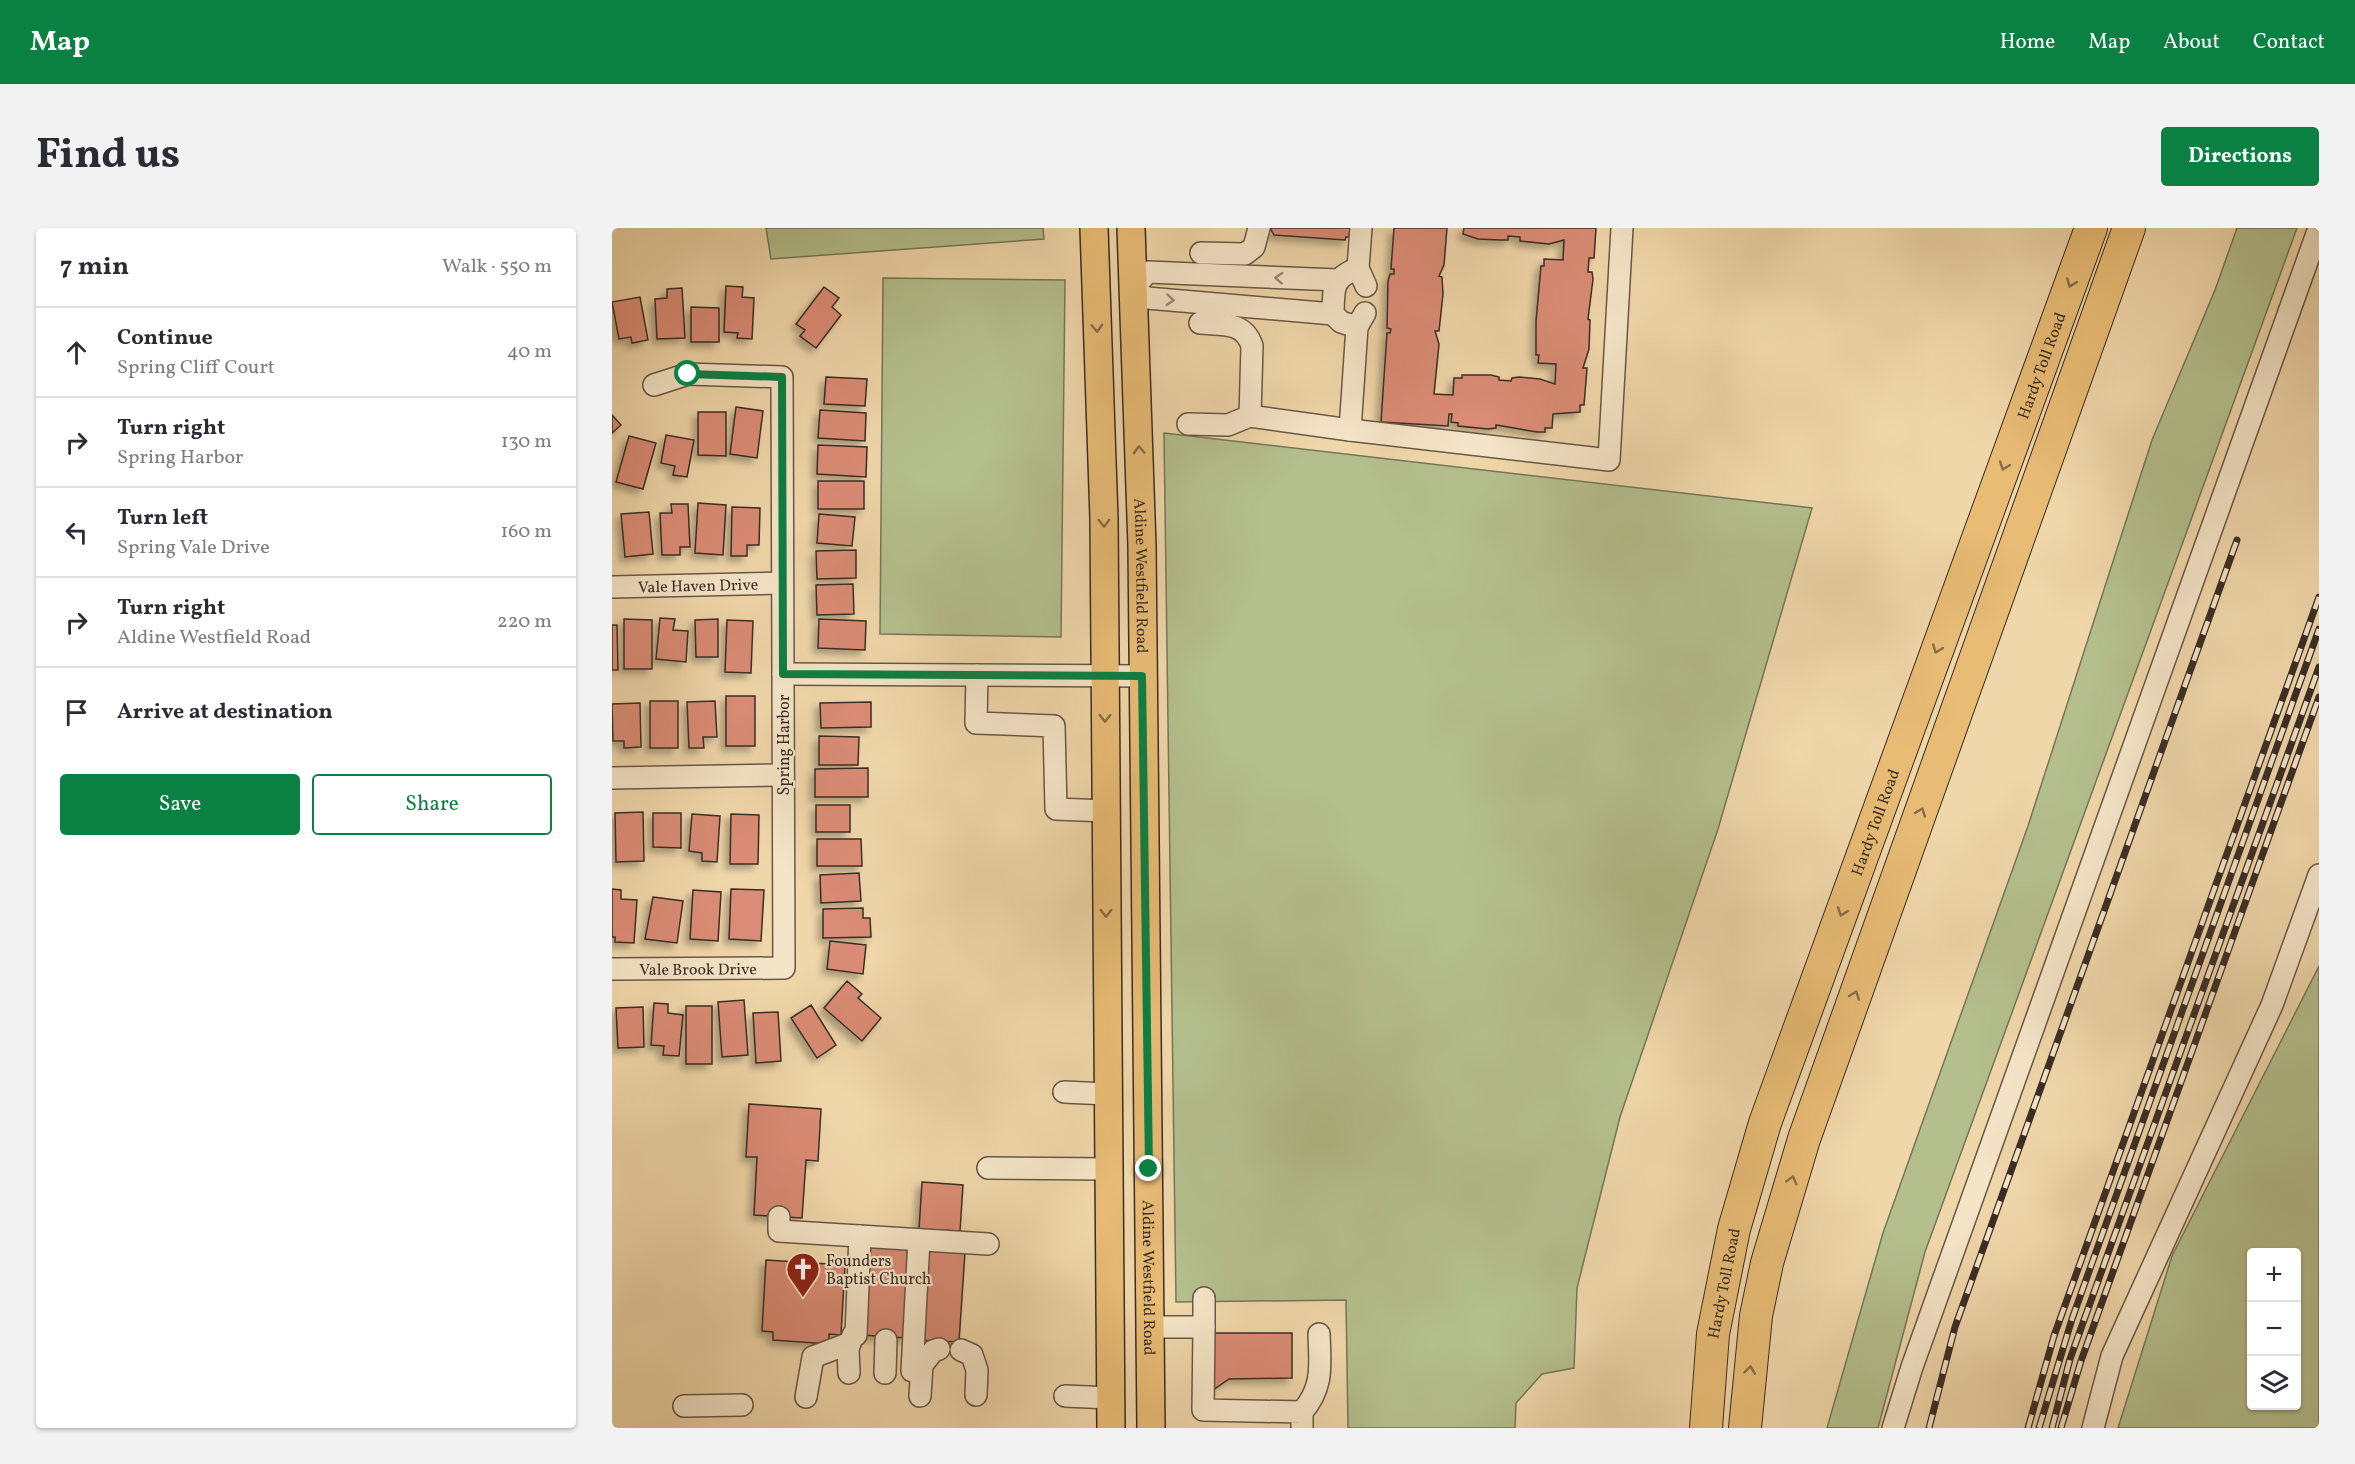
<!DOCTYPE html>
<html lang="en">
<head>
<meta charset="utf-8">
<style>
	body { margin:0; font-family:Vollkorn,serif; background:#f2f2f3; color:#2b2b33 }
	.controls { position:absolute; right:18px; bottom:18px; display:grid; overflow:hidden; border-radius:6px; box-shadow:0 2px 4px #0004 }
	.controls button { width:54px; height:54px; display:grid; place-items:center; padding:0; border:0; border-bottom:2px solid #e1e1e2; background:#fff; color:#2b2b33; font:30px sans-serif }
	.stop { position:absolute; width:18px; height:18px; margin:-14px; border:4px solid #0b8043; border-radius:50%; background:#fff }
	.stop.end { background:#0b8043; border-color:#fff; box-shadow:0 2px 6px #0008 }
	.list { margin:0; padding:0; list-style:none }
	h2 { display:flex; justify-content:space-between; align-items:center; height:78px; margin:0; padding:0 24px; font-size:26px }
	h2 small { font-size:20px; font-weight:400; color:#7c7c81 }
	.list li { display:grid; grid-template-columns:39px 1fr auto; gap:18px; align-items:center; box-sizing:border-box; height:90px; padding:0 24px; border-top:2px solid #e1e1e2 }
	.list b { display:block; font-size:22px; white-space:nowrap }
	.list p { margin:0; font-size:20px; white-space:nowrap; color:#7c7c81 }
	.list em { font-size:20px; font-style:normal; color:#7c7c81 }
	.actions { display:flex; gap:12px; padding:18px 24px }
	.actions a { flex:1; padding:14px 0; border:2px solid #0b8043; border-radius:6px; text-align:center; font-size:21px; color:#0b8043 }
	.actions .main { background:#0b8043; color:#fff }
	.icon { flex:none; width:33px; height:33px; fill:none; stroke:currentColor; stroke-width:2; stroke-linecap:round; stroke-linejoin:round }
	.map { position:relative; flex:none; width:1707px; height:1200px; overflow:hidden; border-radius:6px }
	header { display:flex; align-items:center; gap:36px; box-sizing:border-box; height:84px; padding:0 30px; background:#0b8043; color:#fff }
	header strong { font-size:28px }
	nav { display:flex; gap:33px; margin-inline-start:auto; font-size:21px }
	.intro { display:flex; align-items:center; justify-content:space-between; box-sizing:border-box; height:144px; padding:0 36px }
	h1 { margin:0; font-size:42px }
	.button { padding:15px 27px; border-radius:6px; background:#0b8043; color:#fff; font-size:21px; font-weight:700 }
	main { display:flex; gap:36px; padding:0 36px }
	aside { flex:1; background:#fff; border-radius:6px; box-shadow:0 2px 4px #0004 }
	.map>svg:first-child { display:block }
	.green { fill:#b4bf8d; stroke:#77765a; stroke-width:1.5; fill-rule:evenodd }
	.building { fill:#db8c76; stroke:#3a2d26; stroke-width:1.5; filter:url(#shadow) }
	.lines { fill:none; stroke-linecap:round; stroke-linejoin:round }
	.minor-casing { stroke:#685847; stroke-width:24 }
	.major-casing { stroke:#3a2d26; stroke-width:30 }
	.highway-casing { stroke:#3a2d26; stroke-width:34 }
	.minor { stroke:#f5e5c8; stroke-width:21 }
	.major { stroke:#e8bc75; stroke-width:27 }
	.highway { stroke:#e8bc75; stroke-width:32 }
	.rail-casing { stroke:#3a2d26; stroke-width:7 }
	.rail { stroke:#f5e5c8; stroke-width:4.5; stroke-dasharray:14; stroke-linecap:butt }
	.oneway { stroke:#988977 }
	.oneway2 { stroke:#886d4a }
	.route { stroke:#0b8043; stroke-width:8 }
	.labels { text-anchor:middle; stroke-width:4.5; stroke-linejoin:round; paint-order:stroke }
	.street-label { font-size:16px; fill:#3a2d26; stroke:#f5e5c8 }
	.poi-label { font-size:16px; fill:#3a2d26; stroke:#f5e5c8; text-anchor:start }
</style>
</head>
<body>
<header>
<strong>Map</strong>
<nav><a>Home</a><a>Map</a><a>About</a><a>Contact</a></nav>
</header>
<div class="intro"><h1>Find us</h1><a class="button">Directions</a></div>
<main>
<aside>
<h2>7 min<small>Walk · 550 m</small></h2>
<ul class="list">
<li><svg class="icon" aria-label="ahead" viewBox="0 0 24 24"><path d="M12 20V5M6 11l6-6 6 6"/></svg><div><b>Continue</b><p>Spring Cliff Court</p></div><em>40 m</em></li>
<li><svg class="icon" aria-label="right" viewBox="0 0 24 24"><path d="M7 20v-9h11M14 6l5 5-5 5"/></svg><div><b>Turn right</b><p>Spring Harbor</p></div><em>130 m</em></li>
<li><svg class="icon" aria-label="left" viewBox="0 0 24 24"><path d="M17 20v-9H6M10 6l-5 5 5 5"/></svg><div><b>Turn left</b><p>Spring Vale Drive</p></div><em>160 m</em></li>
<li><svg class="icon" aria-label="right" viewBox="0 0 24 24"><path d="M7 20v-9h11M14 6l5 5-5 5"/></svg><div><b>Turn right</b><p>Aldine Westfield Road</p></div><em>220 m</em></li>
<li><svg class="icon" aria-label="arrive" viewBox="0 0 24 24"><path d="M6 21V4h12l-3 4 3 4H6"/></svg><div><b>Arrive at destination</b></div></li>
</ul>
<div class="actions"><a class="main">Save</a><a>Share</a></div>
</aside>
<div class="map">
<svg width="1707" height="1200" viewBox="0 0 1707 1200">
	<defs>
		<filter id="shadow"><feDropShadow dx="-5" dy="5" stdDeviation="3" flood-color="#0004"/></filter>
	</defs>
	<rect width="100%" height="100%" fill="#f0d7aa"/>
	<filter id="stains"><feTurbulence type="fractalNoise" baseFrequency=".00333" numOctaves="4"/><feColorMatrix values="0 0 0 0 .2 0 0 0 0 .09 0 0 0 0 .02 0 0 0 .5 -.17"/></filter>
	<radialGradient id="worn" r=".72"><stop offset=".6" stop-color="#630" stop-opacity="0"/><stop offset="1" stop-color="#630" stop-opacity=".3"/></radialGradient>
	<path class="green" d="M154,0h277l1,11 -273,20z
		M1625,0h60l-372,1024 -47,176h-51l56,-195 145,-407 124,-386 63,-150z
		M271,50l182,2 -4,357 -181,-3z
		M552,205l648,75 -94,321 -98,288 -43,171 -3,80 -32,6 -26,29 -1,25h-167l-2,-128 -170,2z
		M1707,738v462h-201l54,-172zM1640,1024h44v154h-44z"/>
	<path class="building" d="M658,0h80l-1,9h-3l-1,3 -71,-5z
		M782,0h53l-3,37 -5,11 3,1 1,17 -4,37h-4l4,13 -5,50 19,1 1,-17h8v-3h29l8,2v3l12,1 1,-3 7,-1 21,2 15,5 1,-20 -18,-1 1,-8h-3v-34l5,-55h3v-7l19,1 1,-20 -15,4 -29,-3v-4l-12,-1v4h-8l-22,-1 -15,-5 1,-6h132l-2,30h-5l-1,14h4l1,7 -5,40 2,1 -1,29 -6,19h4l-3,37h-4v7l-27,2 -1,14h-7v4h-8l-41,-7v3l-8,1 -30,-3v-3l-7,-1 1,-8h-3l-1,12 -67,-4 6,-89h3l1,-4 -4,-1 1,-47 2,-7h4v-5h-3z
		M114,58l17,1 -1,10 12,1 -2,41 -15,-1 1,-5 -14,-1z
		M212,59l15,11 -7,9 9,8 -25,33 -16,-12 5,-6 -9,-6z
		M70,60l3,50 -28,1 -2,-40 12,-1v-9z
		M28,69l8,43 -16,3 -1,-6 -12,2 -7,-37z
		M79,79l28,1v34h-28z
		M214,149l41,2 -2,27 -41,-2z
		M124,179l27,4 -6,47 -27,-4z
		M208,182l46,3 -1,28 -47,-3z
		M86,184h28v44l-28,-1z
		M0,187l9,10 -9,8z
		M54,207l28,5 -7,37 -14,-2 2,-9 -14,-3z
		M17,208l27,7 -13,46 -27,-7z
		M206,217l49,2 -1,30 -49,-3z
		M206,253h46v28h-46z
		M86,275l28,2 -3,50 -28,-2z
		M59,276h17l2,43h-10v8h-18l-2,-42h12z
		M120,279l28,1 -1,37h-12v11h-16z
		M37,284l4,42 -28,3 -4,-43z
		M207,286l36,3 -3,29 -35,-3z
		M244,322v28l-39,1 -1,-28z
		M241,356l1,30 -37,1 -1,-30z
		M48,390l15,1 -2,11 15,1 -2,31 -30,-3z
		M12,391l28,1v49h-28z
		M106,391v38h-22l-1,-37z
		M207,391l47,2 -1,29 -47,-2z
		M115,392l26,1 -2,52 -26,-1z
		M0,397h5l1,45h-6z
		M114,468h29v50h-29z
		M38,473h28v47h-28z
		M103,473l2,36h-14l1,11h-15l-2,-46z
		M259,474v25l-50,1 -1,-25z
		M28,475l1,44 -17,1v-7h-11l-1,-37z
		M207,508l40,1 -1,28h-39z
		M256,540v29h-53v-28z
		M204,577h34v27h-34z
		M31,584l1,49 -28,1 -1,-49z
		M41,585h28v35l-28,-1z
		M80,586l28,2 -3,46 -15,-1v-8l-13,-2z
		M119,586l28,1 -1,49h-28z
		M205,611h44l1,27h-45z
		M247,645l2,28 -40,2 -1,-28z
		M0,661l9,1v9l16,1 -3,43 -19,-1v-5h-3z
		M119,661l33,1 -3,51 -32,-2z
		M81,662l28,2 -3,49 -28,-2z
		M41,669l30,4 -6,42 -32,-4z
		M251,680v10h7l1,19 -48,1v-29z
		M218,713l36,4 -3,29 -36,-5z
		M235,753l15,13 -4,4 23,20 -19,23 -38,-33z
		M132,772l4,55 -26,2 -4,-55z
		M42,775l14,1v9l15,2 -4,41 -16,-1 1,-9 -13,-1z
		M199,777l25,40 -19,13 -26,-40z
		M74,778h26v58h-26z
		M31,779l1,40 -26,1 -2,-40z
		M166,784l3,49 -25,2 -3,-50z
		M137,876l72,5 -3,52 -12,-1 -4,58 -48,-3 3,-58h-11z
		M310,954l41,3 -3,46 -41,-2z
		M256,1013l42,4 -4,93 -43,-3z
		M310,1019l43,5 -6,90 -44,-2z
		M154,1032l79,5 -4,70 -12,-1v10l-56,-4v-8l-11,-1z
		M600,1105h80v45l-63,1 -16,11z"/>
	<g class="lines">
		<defs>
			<g id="minor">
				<path d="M589,25l44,1 9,-7 5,-19"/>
				<path d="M746,40l3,-40"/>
				<path d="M753,85l-8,14 -16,-5 -8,-8c1,-26 -2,-35 25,-46l8,18"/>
				<path d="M721,86l-186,-16 -15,-9 16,-17 190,8"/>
				<path d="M588,95c22,2 44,-2 52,23l-2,70"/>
				<path d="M576,196l40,1 22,-9 100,14 259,30 13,-232"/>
				<path d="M738,202l7,-103"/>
				<path id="s1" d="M0,359l170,-4"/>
				<path d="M171,446l358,2"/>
				<path d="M365,447l-1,48 78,3 2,83 50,2"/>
				<path d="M0,550l171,-3"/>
				<path id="s2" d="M0,741l172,-1 -2,-591 -94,-3 -34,11"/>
				<path d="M452,864l43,2"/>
				<path d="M376,940l121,1"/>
				<path d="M167,989v14l209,13"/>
				<path d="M538,1099h54l-1,83 99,2v16"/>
				<path d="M592,1099v-29"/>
				<path d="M349,1122l11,5 5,15 -1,25"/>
				<path d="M300,1143l7,-131"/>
				<path d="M237,1145l-1,-24 5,-14h3l4,-99"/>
				<path d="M273,1145l1,-33"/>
				<path d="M308,1168l2,-31 11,-14 6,-2"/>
				<path d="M453,1168l46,2"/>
				<path d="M194,1169l7,-40 37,-14"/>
				<path d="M72,1178l58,-1"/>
				<path d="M690,1184c22,-25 18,-47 17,-78"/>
				<path d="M1281,1200l19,-61 407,-1139"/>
				<path d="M1481,1200l19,-72 160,-351 47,-130"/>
			</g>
			<g id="major">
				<path d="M482,0l10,291 7,909"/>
				<path id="s3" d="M519,0l11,318 9,882"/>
			</g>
			<g id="highway">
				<path id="s4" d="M1094,1200l7,-94 21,-105 31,-106 326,-895"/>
				<path d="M1133,1200l11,-112 11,-53 37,-124 325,-911"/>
			</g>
		</defs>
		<use href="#minor" class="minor-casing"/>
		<use href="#major" class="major-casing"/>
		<use href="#highway" class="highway-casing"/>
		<use href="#minor" class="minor"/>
		<use href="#major" class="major"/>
		<use href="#highway" class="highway"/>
		<defs>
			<path id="rail" d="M1317,1200l26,-101 282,-787
				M1416,1200l26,-92 265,-739
				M1427,1200l33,-109 247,-690
				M1440,1200l18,-69 249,-692
				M1449,1200l20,-67 238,-664"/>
		</defs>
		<use href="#rail" class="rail-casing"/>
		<use href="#rail" class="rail"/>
	</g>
	<defs><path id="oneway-chevron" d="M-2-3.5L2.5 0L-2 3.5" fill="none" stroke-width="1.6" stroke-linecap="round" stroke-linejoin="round" transform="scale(1.5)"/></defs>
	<g class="oneway">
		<use href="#oneway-chevron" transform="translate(667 50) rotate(-177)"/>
		<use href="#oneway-chevron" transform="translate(558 72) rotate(5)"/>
	</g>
	<g class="oneway2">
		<use href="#oneway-chevron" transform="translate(1459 55) rotate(110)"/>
		<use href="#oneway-chevron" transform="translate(485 100) rotate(88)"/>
		<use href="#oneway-chevron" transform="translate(527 222) rotate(-92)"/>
		<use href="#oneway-chevron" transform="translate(1392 238) rotate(110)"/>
		<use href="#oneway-chevron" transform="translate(492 295) rotate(89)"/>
		<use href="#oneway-chevron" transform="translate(1325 421) rotate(110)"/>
		<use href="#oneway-chevron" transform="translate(493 490) rotate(90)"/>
		<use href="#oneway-chevron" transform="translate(1309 584) rotate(-70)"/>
		<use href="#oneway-chevron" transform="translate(1230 684) rotate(110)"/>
		<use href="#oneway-chevron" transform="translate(494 685) rotate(90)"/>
		<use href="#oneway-chevron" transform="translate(1243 767) rotate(-70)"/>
		<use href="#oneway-chevron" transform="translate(1180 952) rotate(-74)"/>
		<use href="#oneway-chevron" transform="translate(1138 1142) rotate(-83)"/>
	</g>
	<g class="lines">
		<path class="route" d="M76,146l94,3 1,297 359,2 7,493"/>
	</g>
	<defs>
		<symbol id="church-pin" viewBox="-11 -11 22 30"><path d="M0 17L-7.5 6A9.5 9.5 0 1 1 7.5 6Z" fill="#8f2418" stroke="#f5e5c8"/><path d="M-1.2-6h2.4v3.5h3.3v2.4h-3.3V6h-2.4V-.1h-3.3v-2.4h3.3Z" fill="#fff"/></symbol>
	</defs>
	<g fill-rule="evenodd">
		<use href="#church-pin" x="172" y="1022" width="38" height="52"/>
	</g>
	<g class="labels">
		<g class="street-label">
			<text dy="6" stroke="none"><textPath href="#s4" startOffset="1118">Hardy Toll Road</textPath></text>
			<text dy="6" stroke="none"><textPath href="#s3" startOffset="348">Aldine Westfield Road</textPath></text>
			<text dy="6" stroke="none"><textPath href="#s1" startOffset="86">Vale Haven Drive</textPath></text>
			<text transform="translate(171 517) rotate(-90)" y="6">Spring Harbor</text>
			<text dy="6" stroke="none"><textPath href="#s4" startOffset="632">Hardy Toll Road</textPath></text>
			<text dy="6" stroke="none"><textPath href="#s2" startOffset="86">Vale Brook Drive</textPath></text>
			<text dy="6" stroke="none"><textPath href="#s3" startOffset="1050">Aldine Westfield Road</textPath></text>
			<text dy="6" stroke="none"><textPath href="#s4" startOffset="146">Hardy Toll Road</textPath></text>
		</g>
		<g class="poi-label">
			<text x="214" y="1038">Founders<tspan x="214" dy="18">Baptist Church</tspan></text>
		</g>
	</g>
	<rect width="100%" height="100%" filter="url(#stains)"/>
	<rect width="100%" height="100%" fill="url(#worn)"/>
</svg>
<div class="controls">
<button>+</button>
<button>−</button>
<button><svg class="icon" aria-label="layers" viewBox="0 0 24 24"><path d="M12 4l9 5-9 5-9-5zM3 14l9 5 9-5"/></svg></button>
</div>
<div class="stop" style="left:76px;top:146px"></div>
<div class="stop end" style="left:537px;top:941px"></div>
</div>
</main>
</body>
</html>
